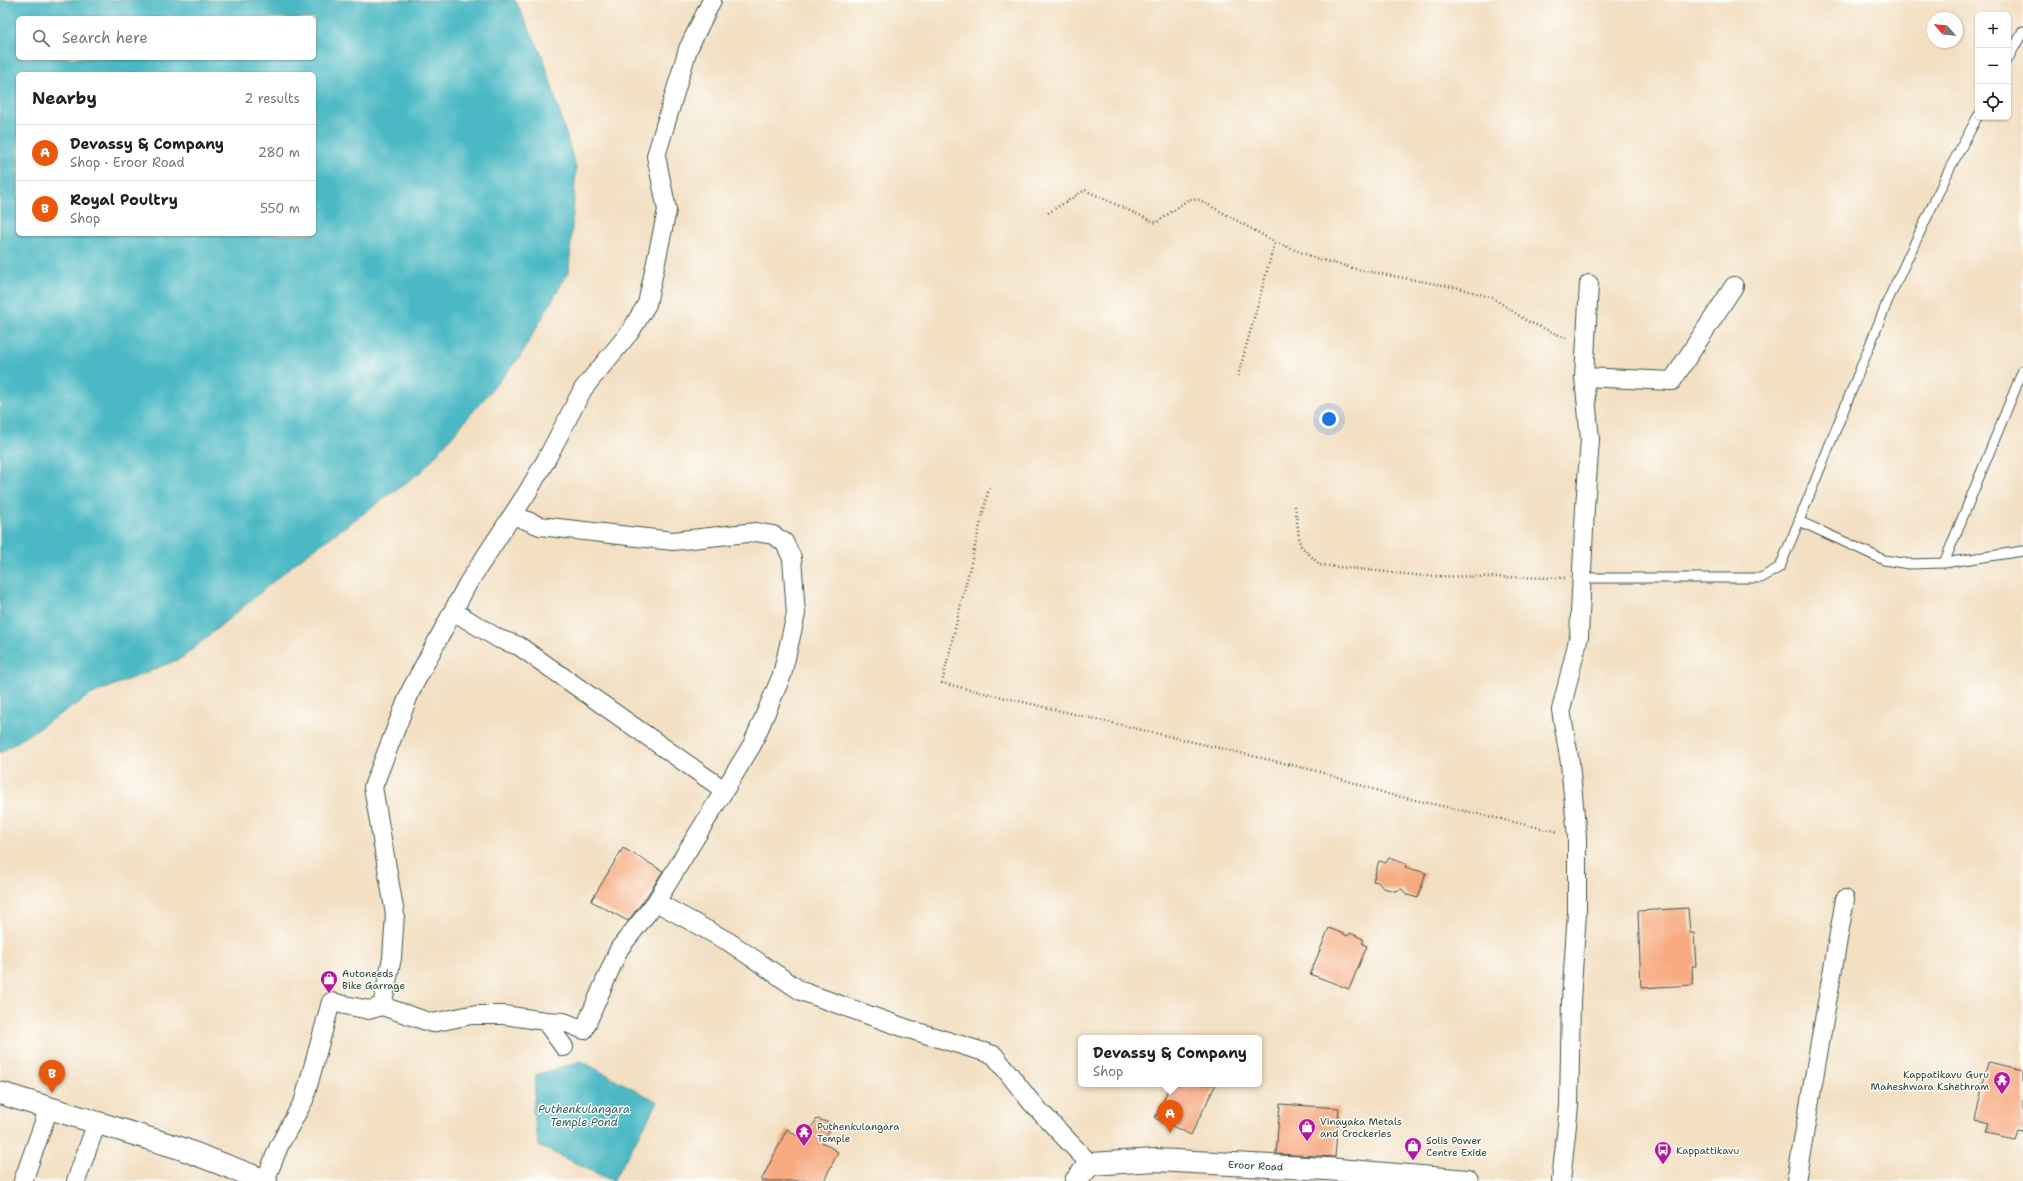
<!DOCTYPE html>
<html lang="en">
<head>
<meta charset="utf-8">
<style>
	body { margin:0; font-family:"Shantell Sans",sans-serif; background:#f6f6f6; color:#222 }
	.controls { position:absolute; right:12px; top:12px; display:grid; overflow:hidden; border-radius:6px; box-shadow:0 1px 3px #0004 }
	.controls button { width:36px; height:36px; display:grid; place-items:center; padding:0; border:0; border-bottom:1px solid #e0e0e0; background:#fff; color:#222; font:20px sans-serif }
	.compass { position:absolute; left:1927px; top:12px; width:36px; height:36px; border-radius:50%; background:#fff; box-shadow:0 1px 3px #0004; rotate:298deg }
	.you { position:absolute; left:1329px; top:419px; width:14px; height:14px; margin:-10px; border:3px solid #fff; border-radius:50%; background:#1a73e8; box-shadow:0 0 0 6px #1a73e833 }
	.badge { display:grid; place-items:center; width:26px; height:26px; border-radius:50%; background:#ea580c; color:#fff; font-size:13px; font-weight:700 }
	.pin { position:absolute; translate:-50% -33px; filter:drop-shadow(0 1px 2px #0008) }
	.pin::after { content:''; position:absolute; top:21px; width:14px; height:12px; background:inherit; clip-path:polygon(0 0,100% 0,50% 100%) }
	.popup { position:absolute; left:1078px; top:1035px; width:184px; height:52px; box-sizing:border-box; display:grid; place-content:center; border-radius:6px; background:#fff; filter:drop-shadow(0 1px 3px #0005); font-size:13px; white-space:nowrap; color:#767676 }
	.popup b { font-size:15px; color:#222 }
	.popup::after { content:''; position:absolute; left:50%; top:100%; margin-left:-8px; border:8px solid transparent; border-top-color:#fff }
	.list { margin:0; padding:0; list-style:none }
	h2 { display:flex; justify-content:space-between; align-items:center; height:52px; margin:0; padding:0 16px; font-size:17px }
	h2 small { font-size:13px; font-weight:400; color:#767676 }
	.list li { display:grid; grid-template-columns:26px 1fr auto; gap:12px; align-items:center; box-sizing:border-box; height:56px; padding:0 16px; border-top:1px solid #e0e0e0 }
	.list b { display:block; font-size:15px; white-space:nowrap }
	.list p { margin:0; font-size:13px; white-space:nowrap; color:#767676 }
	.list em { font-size:13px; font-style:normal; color:#767676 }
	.icon { flex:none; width:22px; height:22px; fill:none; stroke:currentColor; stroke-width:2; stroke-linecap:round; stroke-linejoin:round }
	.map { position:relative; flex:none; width:2023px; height:1181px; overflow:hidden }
	.search { position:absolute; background:#fff; box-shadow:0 1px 3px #0004; left:16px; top:16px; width:300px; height:44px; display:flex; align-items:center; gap:10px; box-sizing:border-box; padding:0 14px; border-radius:6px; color:#767676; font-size:15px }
	.panel { position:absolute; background:#fff; box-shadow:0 1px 3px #0004; left:16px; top:72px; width:300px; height:164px; border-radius:6px }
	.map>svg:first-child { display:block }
	.water { fill:#4cb9c5; stroke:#367b7c; fill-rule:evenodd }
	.building { fill:#f7a980 }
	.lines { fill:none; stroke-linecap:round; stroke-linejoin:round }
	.service-casing { stroke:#3f5549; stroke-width:11 }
	.minor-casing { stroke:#3f5549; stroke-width:20 }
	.secondary-casing { stroke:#3f5549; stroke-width:24 }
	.path { stroke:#3f5549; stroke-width:2.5; stroke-dasharray:1 3; stroke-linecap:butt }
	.service { stroke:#fff; stroke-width:9 }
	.minor { stroke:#fff; stroke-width:18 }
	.secondary { stroke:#fff; stroke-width:22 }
	.labels { text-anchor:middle; stroke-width:3; stroke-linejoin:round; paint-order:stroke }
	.poi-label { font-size:10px; fill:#1f3d34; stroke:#fdfcf7; text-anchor:start }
	.street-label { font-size:10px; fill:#1f3d34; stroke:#fdfcf7 }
	.water-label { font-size:11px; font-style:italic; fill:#2c6260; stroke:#fdfcf7 }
</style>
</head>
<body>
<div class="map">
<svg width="2023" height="1181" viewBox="0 0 2023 1181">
	<rect width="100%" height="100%" fill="#fdfcf7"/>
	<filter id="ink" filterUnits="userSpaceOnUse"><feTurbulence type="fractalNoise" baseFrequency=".025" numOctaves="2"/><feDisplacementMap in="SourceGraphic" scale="8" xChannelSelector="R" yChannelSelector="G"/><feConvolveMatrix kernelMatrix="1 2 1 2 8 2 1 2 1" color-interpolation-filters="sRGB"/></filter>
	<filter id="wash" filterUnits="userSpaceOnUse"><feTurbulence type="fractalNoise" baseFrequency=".012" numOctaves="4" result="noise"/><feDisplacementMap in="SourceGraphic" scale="16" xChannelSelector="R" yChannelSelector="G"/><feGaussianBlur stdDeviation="0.9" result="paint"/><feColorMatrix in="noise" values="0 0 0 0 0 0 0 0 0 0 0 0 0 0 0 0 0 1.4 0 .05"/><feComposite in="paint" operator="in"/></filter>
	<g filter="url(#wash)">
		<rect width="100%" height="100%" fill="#f3dfc2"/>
		<path class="water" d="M0,0h515l28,57 33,111 -7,103 -50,87 -97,113 -123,89 -117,98 -92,37 -90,58zM18,18h296v40h-296zM18,74h296v160h-296z
			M581,1061l77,41 -45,79 -74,-35 -6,-34 3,-37z"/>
		<g id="blocks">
			<path class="building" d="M623,848l40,23 -16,25 -19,25 -37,-20z
				M1389,858l17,6 -1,3 21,6 -8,25 -11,-3 -5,-6 -7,2 -12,-3 -5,-6 -5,-1 6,-20 7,2z
				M1688,908l2,25h4l2,33h-4l1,19 -52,3 -3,-77z
				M1329,928l19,8 2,-3 13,6v5l4,2 -18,43 -39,-15z
				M1988,1062l35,8v61l-6,-1 -3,9 -27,-6 3,-9 -15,-4z
				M1171,1084h45l-25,51 -36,-17z
				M1280,1104l59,4 -4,49 -59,-3z
				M817,1119l17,5 -12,18 16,10 -14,29h-63l26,-52 16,11z"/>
		</g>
	</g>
	<g filter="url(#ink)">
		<use href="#blocks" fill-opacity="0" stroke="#3f5549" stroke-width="1"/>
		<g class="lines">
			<defs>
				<path id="service" d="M2008,59l15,-28
					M1799,521l89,-221 62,-132 28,-52
					M1944,563l79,-12
					M1582,578h179l19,-11 19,-46 85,39 25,4 35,-1 79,-193"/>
				<path id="minor" d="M1584,377l88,4 62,-95
					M513,515l27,11 133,15 83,-9 17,3 11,7 8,16 4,56 -14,61 -30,70 -96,157 73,40 72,49 104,37 89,27 37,47 59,62
					M453,611l46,28 20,7 205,144
					M382,1006l50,17 39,-8h33l41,6 19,26
					M545,1021l19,1 20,8 35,-81 37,-47
					M23,1181l26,-73
					M76,1181l21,-59
					M265,1181l14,-35 25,-46 27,-98 38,8 13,-4 10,-48 3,-44 -22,-127 38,-97 57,-107 59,-90 19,-33 37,-71 47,-57 17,-28 20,-94 -11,-54 32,-107 24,-49
					M1561,1181l8,-75 2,-106 6,-87v-76l-7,-74 -9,-53 18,-74 6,-129 5,-68 -6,-62 5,-93
					M1796,1181l49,-282"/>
				<g id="secondary">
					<path d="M0,1093l180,55 86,33"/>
					<path id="s1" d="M1076,1181l14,-17 66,-4 171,9 140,12"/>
				</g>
			</defs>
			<use href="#service" class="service-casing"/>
			<use href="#minor" class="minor-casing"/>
			<use href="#secondary" class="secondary-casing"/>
			<path class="path" d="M1048,213l37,-23 71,33 33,-24 11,1 75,42 40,16 45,12 99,18 34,10 34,23 41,18
				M1238,376l37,-134
				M989,488l-47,195 375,88 71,23 171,38
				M1295,506l5,39 20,20 105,11 140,2"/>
			<use href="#service" class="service"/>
			<use href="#minor" class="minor"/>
			<use href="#secondary" class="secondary"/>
		</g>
	</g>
	<defs>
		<symbol id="shop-pin" viewBox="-11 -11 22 30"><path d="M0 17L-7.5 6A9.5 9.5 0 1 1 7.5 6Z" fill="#b5179e" stroke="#fdfcf7"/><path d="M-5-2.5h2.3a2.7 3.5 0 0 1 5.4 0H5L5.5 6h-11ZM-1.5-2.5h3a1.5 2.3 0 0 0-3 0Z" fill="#fff"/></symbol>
		<symbol id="temple-pin" viewBox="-11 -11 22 30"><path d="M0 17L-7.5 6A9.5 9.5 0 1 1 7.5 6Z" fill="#b5179e" stroke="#fdfcf7"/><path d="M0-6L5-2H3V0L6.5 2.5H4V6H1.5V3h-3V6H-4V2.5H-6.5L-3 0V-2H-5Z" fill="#fff"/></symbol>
		<symbol id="bus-pin" viewBox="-11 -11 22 30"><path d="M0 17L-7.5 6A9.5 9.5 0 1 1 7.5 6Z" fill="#b5179e" stroke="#fdfcf7"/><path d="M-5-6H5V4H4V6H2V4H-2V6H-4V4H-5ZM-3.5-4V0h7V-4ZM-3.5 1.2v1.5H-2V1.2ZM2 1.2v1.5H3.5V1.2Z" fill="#fff"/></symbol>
	</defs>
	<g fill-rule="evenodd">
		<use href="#shop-pin" x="319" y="969" width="20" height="27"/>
		<use href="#temple-pin" x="1992" y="1070" width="20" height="27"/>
		<use href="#shop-pin" x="1297" y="1117" width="20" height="27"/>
		<use href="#temple-pin" x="794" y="1122" width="20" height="27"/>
		<use href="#shop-pin" x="1403" y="1136" width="20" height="27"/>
		<use href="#bus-pin" x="1653" y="1140" width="20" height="27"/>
	</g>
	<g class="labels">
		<g class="poi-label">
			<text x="342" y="977">Autoneeds<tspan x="342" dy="12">Bike Garrage</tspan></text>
			<text x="1989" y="1078" text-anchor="end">Kappatikavu Guru<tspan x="1989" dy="12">Maheshwara Kshethram</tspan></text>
			<text x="1320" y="1125">Vinayaka Metals<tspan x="1320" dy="12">and Crockeries</tspan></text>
			<text x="817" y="1130">Puthenkulangara<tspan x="817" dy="12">Temple</tspan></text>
			<text x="1426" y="1144">Solis Power<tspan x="1426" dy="12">Centre Exide</tspan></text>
			<text x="1676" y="1154">Kappattikavu</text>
		</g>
		<g class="street-label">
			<text dy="4" stroke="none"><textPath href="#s1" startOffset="188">Eroor Road</textPath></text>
		</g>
		<g class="water-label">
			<text x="584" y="1113">Puthenkulangara<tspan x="584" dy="13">Temple Pond</tspan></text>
		</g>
	</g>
</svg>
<div class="controls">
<button>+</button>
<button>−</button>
<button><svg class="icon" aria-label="locate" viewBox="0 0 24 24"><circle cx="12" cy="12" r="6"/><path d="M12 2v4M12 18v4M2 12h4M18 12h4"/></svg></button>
</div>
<svg class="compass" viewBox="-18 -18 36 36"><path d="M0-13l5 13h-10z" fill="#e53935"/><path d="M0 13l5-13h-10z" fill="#767676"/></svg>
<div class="you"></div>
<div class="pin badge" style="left:1170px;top:1133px">A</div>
<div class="popup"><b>Devassy &amp; Company</b>Shop</div>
<div class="pin badge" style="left:52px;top:1093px">B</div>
<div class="search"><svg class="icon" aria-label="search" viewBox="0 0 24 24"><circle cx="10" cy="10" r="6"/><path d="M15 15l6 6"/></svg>Search here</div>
<section class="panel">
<h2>Nearby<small>2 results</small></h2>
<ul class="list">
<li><span class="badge">A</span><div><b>Devassy &amp; Company</b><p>Shop · Eroor Road</p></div><em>280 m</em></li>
<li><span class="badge">B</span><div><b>Royal Poultry</b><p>Shop</p></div><em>550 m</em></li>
</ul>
</section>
</div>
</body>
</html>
